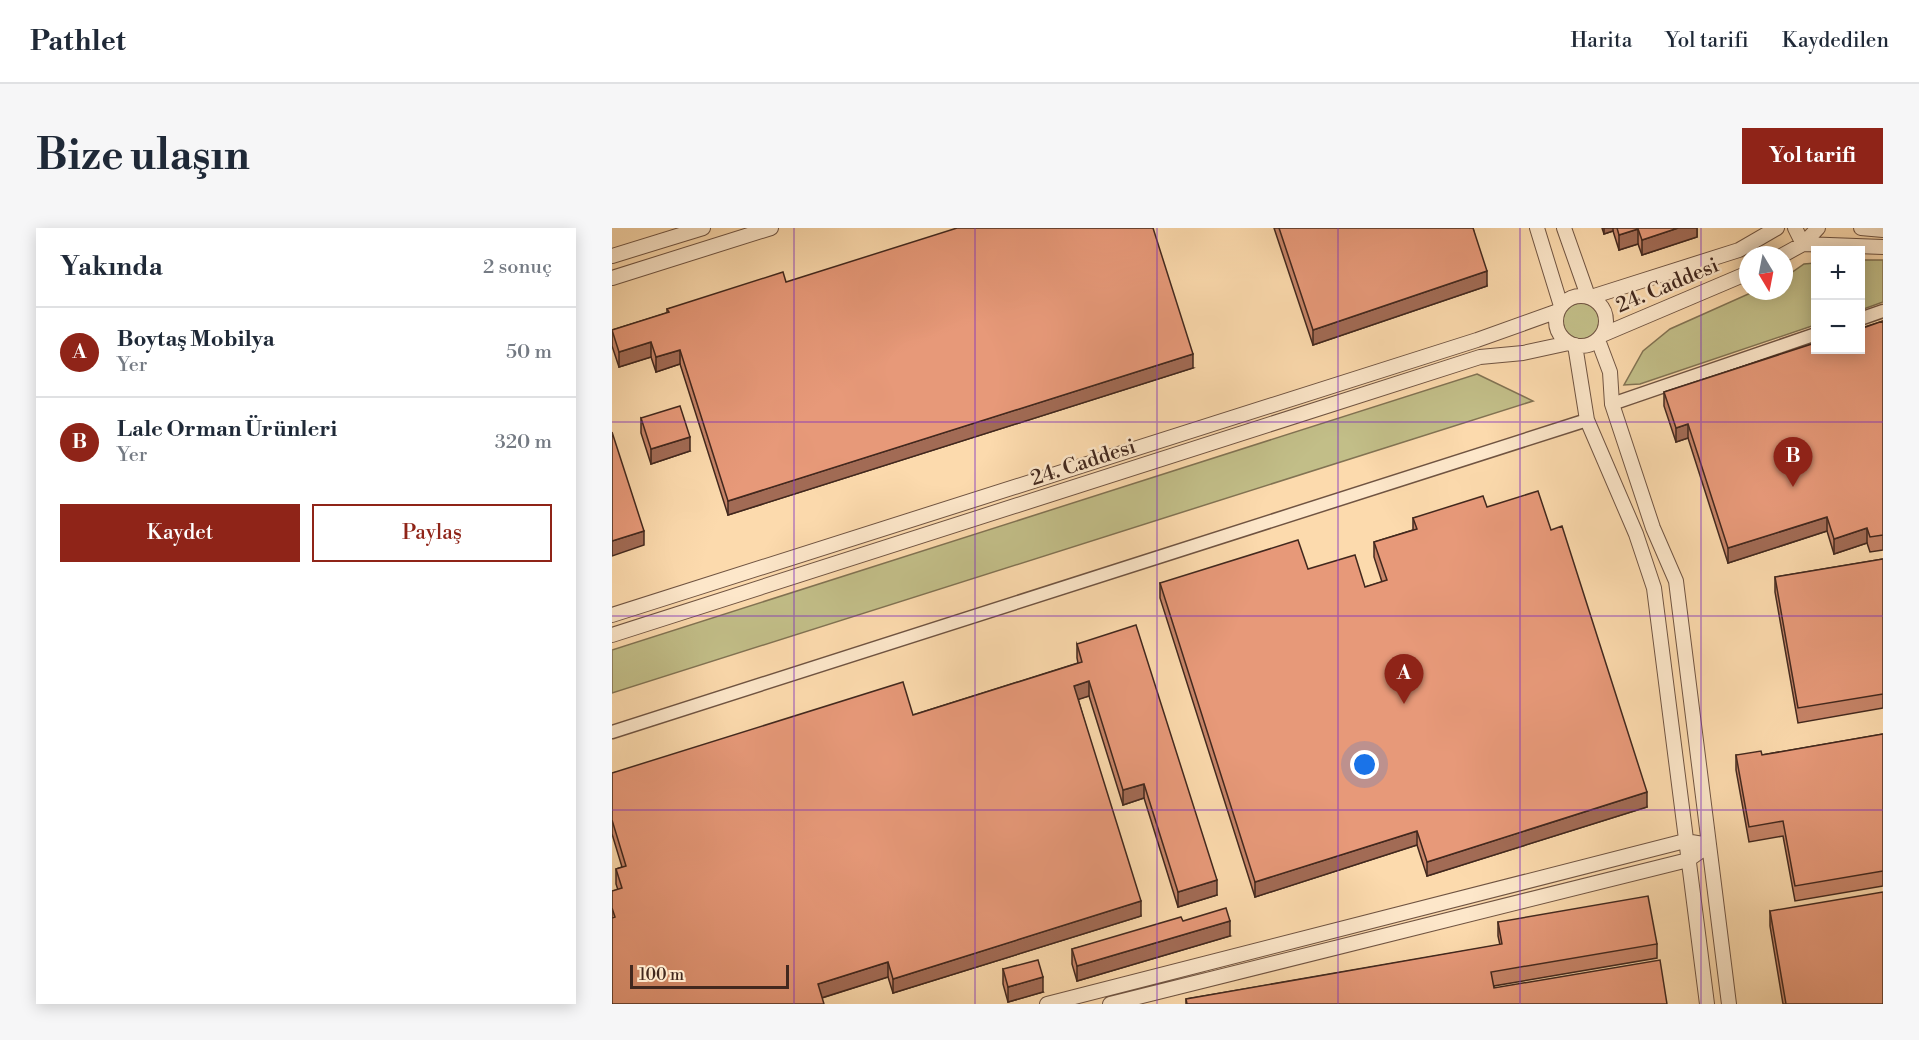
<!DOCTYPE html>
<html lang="tr">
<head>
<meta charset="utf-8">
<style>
	body { margin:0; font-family:"Libre Bodoni",serif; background:#f6f6f7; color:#1f2937 }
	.controls { position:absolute; right:18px; top:18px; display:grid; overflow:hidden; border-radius:0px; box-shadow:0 3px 15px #0003 }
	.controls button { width:54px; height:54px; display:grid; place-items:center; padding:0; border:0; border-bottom:2px solid #e0e1e3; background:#fff; color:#1f2937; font:30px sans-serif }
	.compass { position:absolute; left:1127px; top:18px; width:54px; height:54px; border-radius:50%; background:#fff; box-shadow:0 3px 15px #0003; rotate:170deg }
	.scale { position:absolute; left:18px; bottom:15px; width:159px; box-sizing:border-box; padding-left:6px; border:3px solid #42281e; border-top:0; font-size:16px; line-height:21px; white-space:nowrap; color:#42281e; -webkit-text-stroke:4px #fde7ca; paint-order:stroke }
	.you { position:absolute; left:753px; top:537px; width:21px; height:21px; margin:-15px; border:4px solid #fff; border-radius:50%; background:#1a73e8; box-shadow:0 0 0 9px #1a73e833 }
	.badge { display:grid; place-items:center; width:39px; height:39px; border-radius:50%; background:#8f2418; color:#fff; font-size:20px; font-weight:700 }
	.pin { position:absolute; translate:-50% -50px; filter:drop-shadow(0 2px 3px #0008) }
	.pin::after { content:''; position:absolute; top:32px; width:21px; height:18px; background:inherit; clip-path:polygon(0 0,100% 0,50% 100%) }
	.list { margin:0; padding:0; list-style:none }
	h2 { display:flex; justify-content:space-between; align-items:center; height:78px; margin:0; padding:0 24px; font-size:26px }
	h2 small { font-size:20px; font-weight:400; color:#747a83 }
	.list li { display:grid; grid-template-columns:39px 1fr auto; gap:18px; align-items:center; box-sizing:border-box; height:90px; padding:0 24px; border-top:2px solid #e0e1e3 }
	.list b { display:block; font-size:22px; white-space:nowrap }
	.list p { margin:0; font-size:20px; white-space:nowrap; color:#747a83 }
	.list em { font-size:20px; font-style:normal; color:#747a83 }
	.actions { display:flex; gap:12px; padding:18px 24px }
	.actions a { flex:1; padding:14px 0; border:2px solid #8f2418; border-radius:0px; text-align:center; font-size:21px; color:#8f2418 }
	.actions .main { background:#8f2418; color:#fff }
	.map { position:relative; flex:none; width:1271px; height:776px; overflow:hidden; border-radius:0px }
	header { display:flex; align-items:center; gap:36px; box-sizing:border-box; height:84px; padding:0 30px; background:#fff; border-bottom:2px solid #e0e1e3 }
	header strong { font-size:28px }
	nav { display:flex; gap:33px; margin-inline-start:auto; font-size:21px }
	.intro { display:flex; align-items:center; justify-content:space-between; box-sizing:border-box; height:144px; padding:0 36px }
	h1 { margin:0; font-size:42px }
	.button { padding:15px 27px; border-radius:0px; background:#8f2418; color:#fff; font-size:21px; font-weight:700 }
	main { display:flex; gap:36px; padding:0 36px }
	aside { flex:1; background:#fff; border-radius:0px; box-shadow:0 3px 15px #0003 }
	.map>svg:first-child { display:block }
	.green { fill:#c2be88; stroke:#827353; stroke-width:1.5 }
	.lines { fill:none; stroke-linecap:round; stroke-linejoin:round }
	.minor-casing { stroke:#705442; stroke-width:15 }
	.tertiary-casing { stroke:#705442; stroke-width:16 }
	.minor { stroke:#fde7ca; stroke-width:12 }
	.tertiary { stroke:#fde7ca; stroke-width:14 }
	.wall { fill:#c78468; stroke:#42281e; stroke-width:1.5 }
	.shaded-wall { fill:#a26b55; stroke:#42281e; stroke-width:1.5 }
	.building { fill:#e79979; stroke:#42281e; stroke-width:1.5 }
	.grid { fill:none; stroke:#7b2cbf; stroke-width:1.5; stroke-opacity:0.55 }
	.labels { text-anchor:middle; stroke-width:5; stroke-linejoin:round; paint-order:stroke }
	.street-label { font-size:21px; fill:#42281e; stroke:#fde7ca }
</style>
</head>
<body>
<header>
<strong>Pathlet</strong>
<nav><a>Harita</a><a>Yol tarifi</a><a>Kaydedilen</a></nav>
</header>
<div class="intro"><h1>Bize ulaşın</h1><a class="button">Yol tarifi</a></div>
<main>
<aside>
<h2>Yakında<small>2 sonuç</small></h2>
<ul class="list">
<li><span class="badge">A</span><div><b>Boytaş Mobilya</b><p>Yer</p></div><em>50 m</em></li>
<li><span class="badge">B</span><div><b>Lale Orman Ürünleri</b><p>Yer</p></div><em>320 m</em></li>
</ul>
<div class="actions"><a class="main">Kaydet</a><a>Paylaş</a></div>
</aside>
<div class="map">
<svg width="1271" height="776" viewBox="0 0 1271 776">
	<rect width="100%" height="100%" fill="#fcdaad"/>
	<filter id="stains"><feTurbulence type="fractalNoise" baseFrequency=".00333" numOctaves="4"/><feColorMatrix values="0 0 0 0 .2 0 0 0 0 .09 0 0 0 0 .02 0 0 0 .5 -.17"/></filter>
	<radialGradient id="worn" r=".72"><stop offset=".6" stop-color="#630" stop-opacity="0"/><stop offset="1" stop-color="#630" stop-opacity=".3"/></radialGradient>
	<path class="green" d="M1249,32h22v42l-22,8z
		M1203,35v62l-175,59 -16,1 19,-34 27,-22 85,-38h29v-13l20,-14z
		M951 93a18 18 0 1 1 36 0a18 18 0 1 1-36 0Z
		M865,146l56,27 -921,292v-43z"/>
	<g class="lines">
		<defs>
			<path id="minor" d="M1248,91l23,-8
				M1000,176l204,-70
				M0,504l975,-312"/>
			<path id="tertiary" d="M925,0l24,78
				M952,0l24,68
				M1183,0l8,16 80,3
				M1249,0l22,2
				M1171,27l20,-11 15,-16
				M0,28l91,-28
				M0,50l159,-50
				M944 93a25 25 0 1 1 50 0a25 25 0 1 1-50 0Z
				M979,69l148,-47 38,-22
				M990,107l146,-62
				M986,112l12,32 2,32 41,124 23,53 53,423
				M963,117l12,75 49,114 18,54 53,416
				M0,387l865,-275 81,-29
				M0,407l868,-278 43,-4 46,-10
				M435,776l638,-163 24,4
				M498,776l578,-144 21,-15"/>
		</defs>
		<use href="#minor" class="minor-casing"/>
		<use href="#tertiary" class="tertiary-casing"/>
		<use href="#minor" class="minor"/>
		<use href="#tertiary" class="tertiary"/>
	</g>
	<path class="wall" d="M662,0h199l14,58 -174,59z
		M990,0h95v9l-55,18 -4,-11 -19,6 -6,-19 -9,3z
		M174,54l407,86 -465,147 -48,-151 -24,8 -5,-15 -32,10 -7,-21v-16l55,-17v-4z
		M1271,93v229l-13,2 -3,-9 -33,11 -7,-23 -99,32 -40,-125 -12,4 -12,-36v-14z
		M29,190l49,33 -39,13 -10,-31z
		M875,279l64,23 96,277 -220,69 -10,-31 -162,52 -95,-299v-15l148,-14 57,18 17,-5 -8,-25v-15l39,-12v-12z
		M1271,331v149l-85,15 -23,-131v-15z
		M465,416l140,251 -39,12 -34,-109 -21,7 -34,-109 -11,3 63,217 -248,77 -5,-16 -66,21 -210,6v-113l6,-1 -2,-6v-15l6,-2 -10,-33v-61l301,-58 165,-52 -1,-5z
		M1271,506v152l-88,15 -12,-65 -34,6 -13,-72v-15h26z
		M1158,683l113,93h-100l-13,-78z
		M571,693l47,15 -153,45 -5,-17v-15z
		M886,694l159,22v14l-163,28v2l173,16h-481v-5l314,-54 -2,-9z
		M391,741l40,23 -35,10 -5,-18z"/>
	<path class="shaded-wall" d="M992,0h9v3l-9,3z
		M1066,0h19v9l-55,18v-15z
		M1026,1v15l-19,6v-15z
		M875,43v15l-174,59v-15z
		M39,114v15l-32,10v-15z
		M68,122v14l-24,8v-15z
		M581,126v14l-465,147v-14z
		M1076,196v14l-12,4v-14z
		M78,209v14l-39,13v-15z
		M1215,289v14l-99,32v-15z
		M1255,300v15l-33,11v-15z
		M32,303v14l-32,11v-15z
		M477,453v15l-15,5v-15z
		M532,556v14l-21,7v-15z
		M1035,564v15l-220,69v-14z
		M805,603v14l-162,52v-15z
		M605,652v15l-39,12v-15z
		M529,673v15l-248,77v-14z
		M618,693v15l-153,45v-15z
		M276,734v15l-70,22v-15z
		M431,749v15l-35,10v-15z"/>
	<path class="building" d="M345,0h196l40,126 -465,147 -48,-151 -24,7 -5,-15 -32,10 -7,-22 57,-18 -2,-3 116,-37 3,10z
		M667,0h194l14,43 -174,59z
		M1005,0h61l-36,12 -4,-11 -19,6z
		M1271,93v214l-13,2 -3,-9 -33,11 -7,-22 -99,31 -40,-124 -12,4 -12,-36 151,-49v7h45v-21z
		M68,178l10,31 -39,12 -10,-31z
		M0,204l32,99 -32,10z
		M926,263l13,39 11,-4 85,266 -220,70 -10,-31 -162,51 -95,-299 138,-43 10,29 47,-14 10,32 22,-7 -13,-38 43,-13 -4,-11 70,-22 4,11z
		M1271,331v135l-85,14 -23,-131z
		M524,397l81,255 -39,12 -34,-108 -21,6 -34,-109 -15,5 67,215 -248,78 -5,-17 -70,22 6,20h-212v-86l3,-1 -3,-9v-17l10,-3 -6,-19 10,-3 -14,-46v-47l291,-91 10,33 169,-53 -5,-18z
		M1271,506v137l-88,15 -12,-65 -34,6 -13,-72 25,-4 1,4z
		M1271,664v112h-97l-16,-93z
		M1036,668l9,48 -166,28 3,16 166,-28 7,44h-480l-1,-5 316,-55 -4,-22z
		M614,680l4,13 -153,45 -5,-17 109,-32 2,4z
		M426,732l5,17 -35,10 -5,-18z"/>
	<path class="grid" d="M182,0v776M363,0v776M545,0v776M726,0v776M908,0v776M1089,0v776M0,194h1271M0,388h1271M0,582h1271"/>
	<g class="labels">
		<g class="street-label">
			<text transform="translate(1055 57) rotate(-23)" y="7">24. Caddesi</text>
			<text transform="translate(471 234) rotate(-18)" y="7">24. Caddesi</text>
		</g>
	</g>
	<rect width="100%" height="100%" filter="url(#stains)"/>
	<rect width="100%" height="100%" fill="url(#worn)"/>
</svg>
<div class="controls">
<button>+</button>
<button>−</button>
</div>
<svg class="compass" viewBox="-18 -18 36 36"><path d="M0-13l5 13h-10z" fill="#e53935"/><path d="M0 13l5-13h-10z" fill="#747a83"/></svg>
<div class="scale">100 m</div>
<div class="you"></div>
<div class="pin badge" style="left:792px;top:476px">A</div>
<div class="pin badge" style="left:1181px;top:259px">B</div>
</div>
</main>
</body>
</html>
